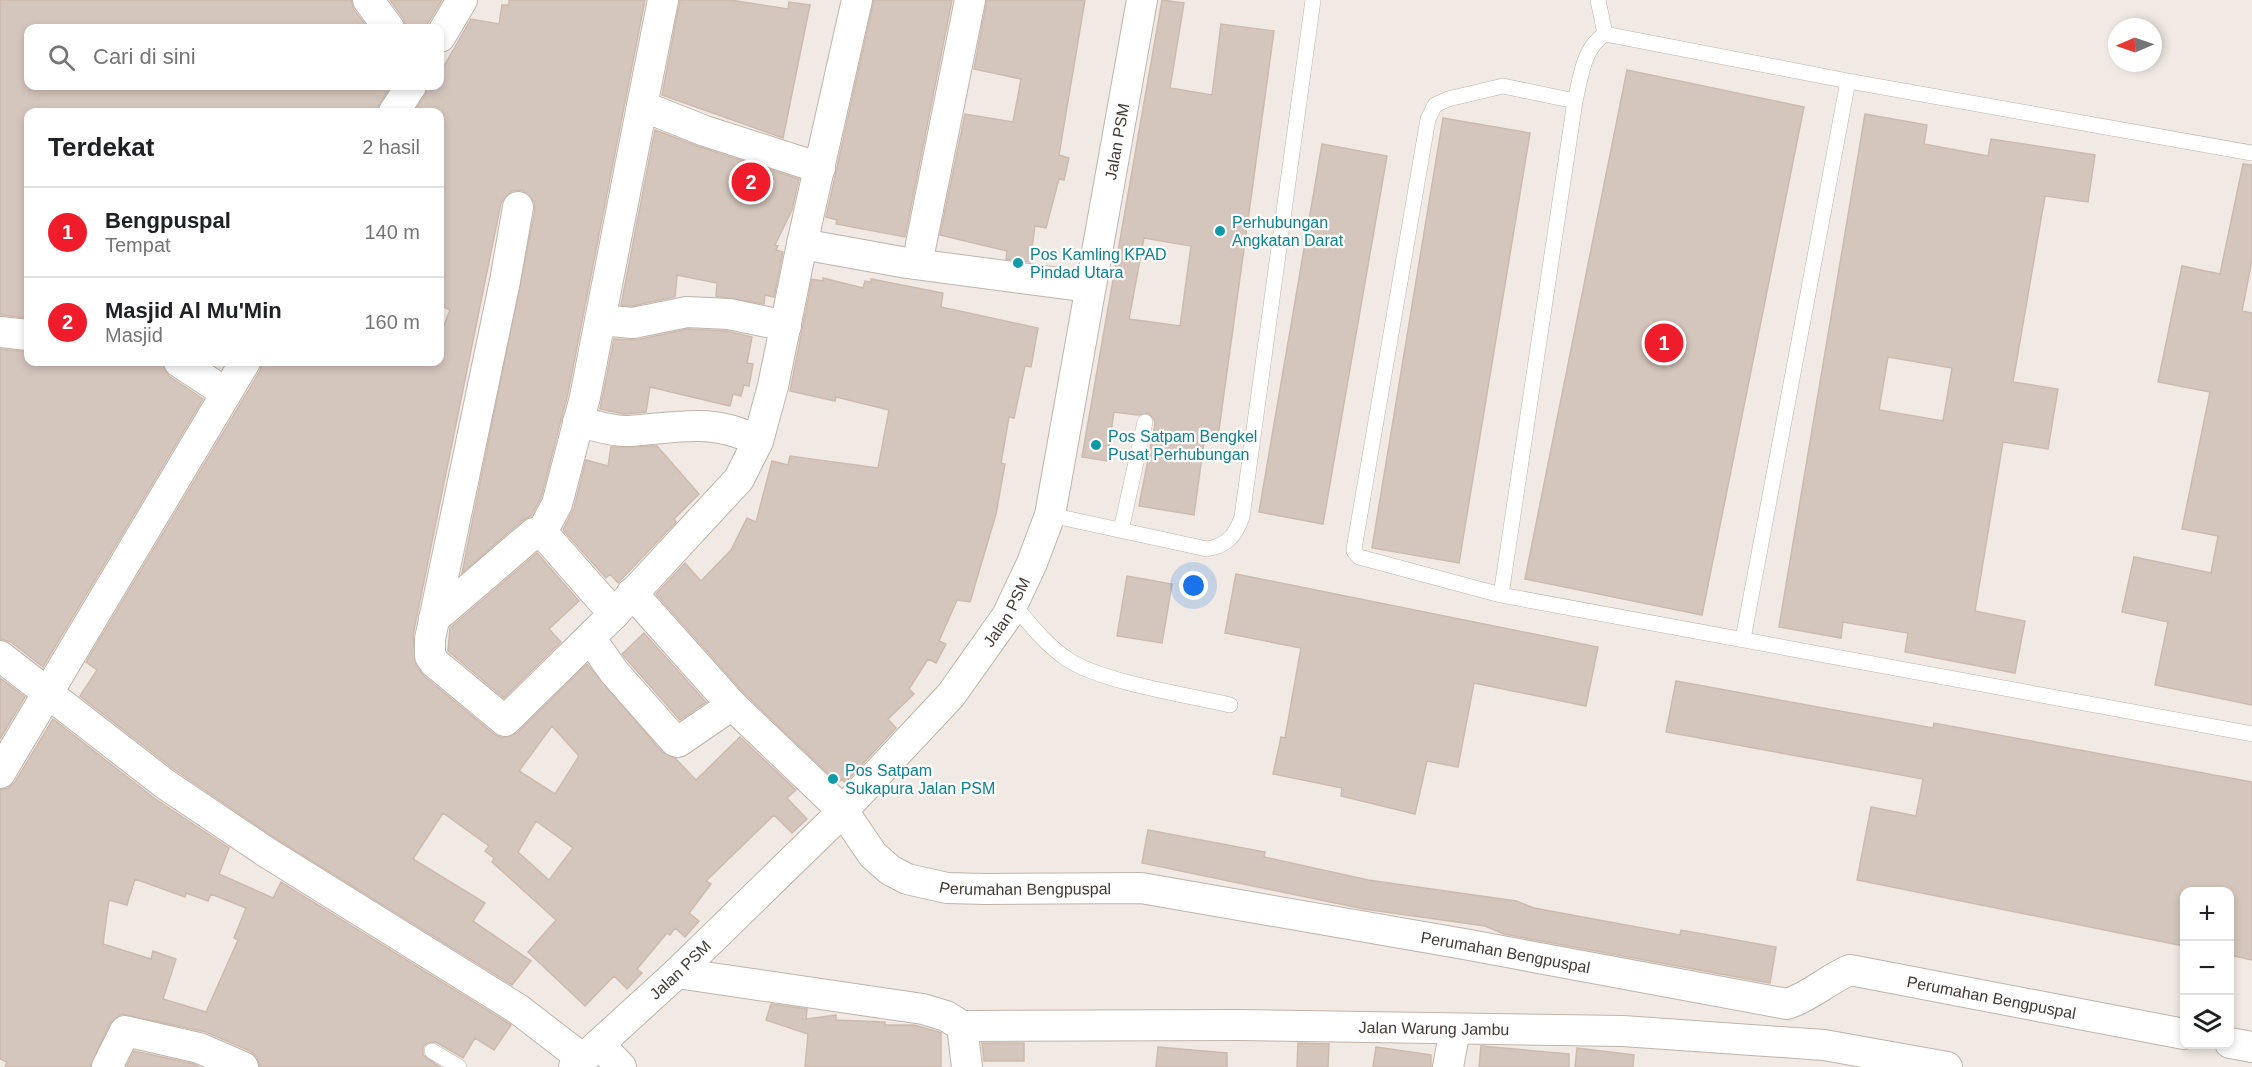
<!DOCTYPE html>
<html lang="id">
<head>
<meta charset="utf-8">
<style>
	body { margin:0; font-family:Helvetica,sans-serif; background:#f2f2f2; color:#202124 }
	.controls { position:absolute; right:18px; bottom:18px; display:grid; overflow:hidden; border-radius:12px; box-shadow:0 3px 9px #0003 }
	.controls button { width:54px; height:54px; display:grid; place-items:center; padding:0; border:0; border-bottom:2px solid #e0e0e0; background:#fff; color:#202124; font:30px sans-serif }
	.compass { position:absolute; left:2108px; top:18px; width:54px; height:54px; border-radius:50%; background:#fff; box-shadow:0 3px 9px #0003; rotate:268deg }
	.you { position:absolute; left:1194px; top:586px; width:21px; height:21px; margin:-15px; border:4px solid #fff; border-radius:50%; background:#1a73e8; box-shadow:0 0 0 9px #1a73e833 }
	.badge { display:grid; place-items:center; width:39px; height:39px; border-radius:50%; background:#ef1d2c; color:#fff; font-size:20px; font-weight:700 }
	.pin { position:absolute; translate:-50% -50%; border:3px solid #fff; box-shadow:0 2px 6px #0006 }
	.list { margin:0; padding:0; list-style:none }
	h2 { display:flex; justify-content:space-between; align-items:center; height:78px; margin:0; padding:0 24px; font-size:26px }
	h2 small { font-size:20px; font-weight:400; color:#757577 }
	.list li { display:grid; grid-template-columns:39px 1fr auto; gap:18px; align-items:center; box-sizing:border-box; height:90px; padding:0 24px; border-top:2px solid #e0e0e0 }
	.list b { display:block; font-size:22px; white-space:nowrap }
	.list p { margin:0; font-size:20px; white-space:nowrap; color:#757577 }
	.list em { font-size:20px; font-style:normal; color:#757577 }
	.icon { flex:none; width:33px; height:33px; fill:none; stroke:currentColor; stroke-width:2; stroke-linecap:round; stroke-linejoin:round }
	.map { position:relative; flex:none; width:2252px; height:1067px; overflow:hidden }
	.search { position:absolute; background:#fff; box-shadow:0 3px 9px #0003; left:24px; top:24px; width:420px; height:66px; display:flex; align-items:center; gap:15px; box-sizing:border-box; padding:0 21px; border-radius:12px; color:#757577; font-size:22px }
	.panel { position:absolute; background:#fff; box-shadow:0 3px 9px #0003; left:24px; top:108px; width:420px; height:258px; border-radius:12px }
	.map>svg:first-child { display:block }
	.building { fill:#d5c6bd; stroke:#cdbaae; stroke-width:1.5; fill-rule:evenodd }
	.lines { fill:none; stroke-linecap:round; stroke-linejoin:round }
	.lane-casing { stroke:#bfb3aa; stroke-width:16 }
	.street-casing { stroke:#bfb3aa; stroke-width:32 }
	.lane { stroke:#fff; stroke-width:15 }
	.street { stroke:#fff; stroke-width:30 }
	.culture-dot { fill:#0f9aa8; stroke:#fff; stroke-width:2 }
	.labels { text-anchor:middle; stroke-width:4.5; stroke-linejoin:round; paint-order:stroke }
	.street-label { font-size:16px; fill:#433a34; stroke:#fff }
	.culture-label { font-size:16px; fill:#0d838f; stroke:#fff; text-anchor:start }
</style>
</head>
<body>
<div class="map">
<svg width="2252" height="1067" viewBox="0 0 2252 1067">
	<rect width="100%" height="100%" fill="#f1eae4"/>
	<path class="building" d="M0,0h351l3,10 14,18h-340v58h9v2l26,-2h328l-11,17 -3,9h-349v206l-28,-3z
		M390,0h52l-17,28h-19l-3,-10z
		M509,0h136l-77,393 -27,105 -10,18 -8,4 -61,53 73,-363 -1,-9 -12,-11 -10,1 -11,12 -88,432 3,30 8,11 70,58 8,4 15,-5 70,-69 75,88 14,7 20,21 44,-43 56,53 -9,8 20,21 -15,14 -18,-18 -68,66 5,3 -22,29 10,8 -14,16 -10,-9 -5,7 -3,-2 -30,36 5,4 -15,16 -13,-13 -29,30 -57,-54 28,-32 -64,-58 2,-4 -9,-7 4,-5 -46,-33 -30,46 72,44 -12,18 58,40 -19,24 -237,-147 -100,-68 -95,-74 17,-26 -11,-8 174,-291 2,-9h178v-27l10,-25 -10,-5v-193h-26l11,-17 3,-9h12v-13l31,-54 28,5 3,-19h7zM552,726l27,30 -24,38 -36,-23zM536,821l37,27 -24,32 -31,-28z
		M680,0h50l58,9 1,-7 21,3 -27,133 -121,-43z
		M874,0h78l-47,237 -69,-13 1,-4 -11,-3z
		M987,0h98l-26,155 10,3 -5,22 -5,-1 -13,49 -11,-2 -5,36 -24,-3 1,-8 -67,-16 25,-121 48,8 8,-43 -47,-10z
		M1162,0l22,3 -14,85 42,7 9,-71 53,7 -56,406 -13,-2 -11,80 -55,-9 16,-82 -1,-5 -6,-6 -10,2 -24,-3 -7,49 -25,-4zM1144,238l47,8 -11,80 -51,-7z
		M1627,70l177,37 -102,508 -177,-36z
		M1865,114l62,11 -3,19 64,12 3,-17 104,16 -7,47 -43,-6 -32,186 45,7 -10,60 -45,-7 -28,169 50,10 -10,52 -110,-21 3,-19 -65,-11 -2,16 -62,-11zM1888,357l64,11 -9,53 -64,-11z
		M1443,118l87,15 -71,430 -87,-15z
		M655,130l45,17 99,32 -7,31 -17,35 3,1 -2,4 7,2 -9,45 -9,-2 -1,9 -48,-8 1,-13 -40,-8 -2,22 -43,9 -11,-1z
		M1322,144l65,12 -64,368 -64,-12z
		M2243,164l9,1v95l-10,51 10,2v392l-97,-20 13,-63 -46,-10 12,-55 77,16 7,-37 -36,-7 28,-137 -52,-10 24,-116 38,8z
		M823,278l40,10 2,-7 6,1v-3l72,14 -2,14 97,21 -7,39 -6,-1 -11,52 -5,-1 -8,46 4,1 -9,50 -26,88 -13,-2 -18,41 7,3 -10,19 -8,-4 -19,30 5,5 -26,25 8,9 -51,55 -3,-4 -4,4 -94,-90 -88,-99 29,-31 16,18 30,-31 16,-32 9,4 16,-61 16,4 2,-9 88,12 11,-58 -53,-13 -1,4 -45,-10 22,-112 11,2z
		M688,329l39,2 25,6 -5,26 6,1 -4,22 -5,-1 -3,11 -8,-2 -3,12 -80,-19 -4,25 -22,2 -24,-5 14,-70 22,1z
		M0,349l28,3v10h134l7,14 34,23 -160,268 -32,-25 -11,-3z
		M657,446l42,48 -25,25 2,3 -58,61 -8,-9 -4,4 -43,-48 11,-22 12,-48 22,6 3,-19z
		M537,553l42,48 -30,28 12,13 -57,56 -56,-47 2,-23z
		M1236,574l362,73 -12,59 -112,-23 -16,84 -31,-6 -12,53 -74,-18 1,-8 -69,-14 8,-37 4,1 16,-90 -76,-15z
		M1127,576l45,8 -10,59 -45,-7z
		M644,633l62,69 -26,18 -58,-66z
		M0,678l25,19 -25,42z
		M1676,681l257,47 1,-5 318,59v178l-23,-5v-64h-45v55l-327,-66 14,-73 45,9 7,-37 -257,-47z
		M53,719l101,79 75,50 -10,26 54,24 8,-16 227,141 3,2 -17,25 -19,-12 -12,20 -27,-16 -9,1 -4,4v8l17,12h-180l-3,-10 -7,-6 -44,-19 -84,-18 -12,9 -20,44h-85l2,-5 -7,-3v-269l8,-2 7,-6zM135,879l50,18 1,-4 22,8 3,-7 35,14 -12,30 4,2 -32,72 -43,-13 13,-40 -23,-8 -2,8 -48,-15 6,-44 18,5z
		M1148,830l117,22 -1,5 104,23 148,21 18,7 146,27 1,-5 95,17 -6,36 -266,-49 -19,-8 -121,-17 -222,-46z
		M771,1004l36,5 -1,10 30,-4v5l49,2v3h29l25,7 2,1v34h-136l3,-33 -42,-14z
		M982,1043h42v18h-40z
		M1298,1043l31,1 -1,23h-31z
		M1481,1046l88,8v13h-90z
		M1158,1047l69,6v14h-71z
		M1376,1047l55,8v12h-58z
		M1577,1048l57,7 -1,12h-58z
		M134,1051l60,13 5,3h-73z"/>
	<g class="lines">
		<defs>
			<path id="lane" d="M1598,0l7,34
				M1575,101l-72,-15 -55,13 -13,6 -7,14 -73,424 -1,8 5,6 142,38 751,139
				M1050,515l157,34c21,-4 28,-13 35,-32l71,-517
				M1121,530l24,-108
				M1501,595l74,-494c6,-24 8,-53 30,-67l243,47 404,72
				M1013,604c17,20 32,40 54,55 34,23 120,36 163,46
				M1743,639l105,-558
				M432,1051l27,16"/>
			<g id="street">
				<path d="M368,0l21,28"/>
				<path d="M663,0l-21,106 63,25 115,37"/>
				<path d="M857,0l-55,244 105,19 182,24"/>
				<path d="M440,37l22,-37"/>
				<path d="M394,112l17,-26"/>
				<path d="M518,207l-13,74 -75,358v17l5,7 70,58 109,-107 125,-135 19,-38 15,-55 29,-142"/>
				<path d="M917,264l53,-264"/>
				<path d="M600,320l33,3 54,-11 42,2 57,12"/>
				<path d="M0,332l28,3"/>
				<path d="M179,362l47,31"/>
				<path d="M578,422c16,3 35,10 51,9 48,-3 83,-14 129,10"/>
				<path d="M542,532l15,-28 28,-107 57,-291"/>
				<path d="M542,532l72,82"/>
				<path id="s1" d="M632,593l100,112 111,106 30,44 17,15 17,9 40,9 38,1 156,-1 323,56 323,60c23,-7 41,-25 63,-34l334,64"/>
				<path d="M434,619l100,-86 8,-1"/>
				<path d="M590,638l24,34 61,69 3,1 54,-37"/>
				<path d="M0,656l165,128 101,68 252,157 65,50"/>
				<path d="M0,773l245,-411"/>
				<path d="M677,973l246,36 23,7 16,10"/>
				<path id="s2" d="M962,1026l276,-1 385,6 201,14 123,22"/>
				<path d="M962,1026l5,41"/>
				<path d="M2230,1043l22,4"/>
				<path d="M599,1044l22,23"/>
				<path d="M107,1067l18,-36 74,17 44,19"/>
				<path id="s3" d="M574,1067l103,-94 156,-152 118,-126 56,-79 25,-53 18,-48 92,-515"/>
				<path d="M1448,1067l7,-38"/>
			</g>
		</defs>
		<use href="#lane" class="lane-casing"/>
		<use href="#street" class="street-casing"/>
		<use href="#lane" class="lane"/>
		<use href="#street" class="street"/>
	</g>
	<g class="culture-dot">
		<circle cx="1220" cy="231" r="6"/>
		<circle cx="1018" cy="263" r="6"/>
		<circle cx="1096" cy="445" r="6"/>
		<circle cx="833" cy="779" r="6"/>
	</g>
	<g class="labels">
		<g class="street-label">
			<text dy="6" stroke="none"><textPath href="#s3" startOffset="1116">Jalan PSM</textPath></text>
			<text dy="6" stroke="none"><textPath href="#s3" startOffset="630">Jalan PSM</textPath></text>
			<text dy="6" stroke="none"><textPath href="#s1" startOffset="518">Perumahan Bengpuspal</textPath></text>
			<text dy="6" stroke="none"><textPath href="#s1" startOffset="1004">Perumahan Bengpuspal</textPath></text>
			<text dy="6" stroke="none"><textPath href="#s3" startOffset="144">Jalan PSM</textPath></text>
			<text dy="6" stroke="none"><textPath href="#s1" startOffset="1506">Perumahan Bengpuspal</textPath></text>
			<text dy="6" stroke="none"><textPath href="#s2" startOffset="472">Jalan Warung Jambu</textPath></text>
		</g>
		<g class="culture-label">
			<text x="1232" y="228">Perhubungan<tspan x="1232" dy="18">Angkatan Darat</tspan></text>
			<text x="1030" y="260">Pos Kamling KPAD<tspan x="1030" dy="18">Pindad Utara</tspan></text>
			<text x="1108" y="442">Pos Satpam Bengkel<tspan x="1108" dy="18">Pusat Perhubungan</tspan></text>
			<text x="845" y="776">Pos Satpam<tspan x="845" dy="18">Sukapura Jalan PSM</tspan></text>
		</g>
	</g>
</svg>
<div class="controls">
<button>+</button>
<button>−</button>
<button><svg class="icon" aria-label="layers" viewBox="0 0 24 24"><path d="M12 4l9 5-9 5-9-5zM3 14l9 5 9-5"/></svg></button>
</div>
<svg class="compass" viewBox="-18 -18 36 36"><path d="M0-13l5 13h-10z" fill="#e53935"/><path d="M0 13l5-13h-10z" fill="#757577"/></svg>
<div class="you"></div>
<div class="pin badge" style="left:1664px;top:343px">1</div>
<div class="pin badge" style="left:751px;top:182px">2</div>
<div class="search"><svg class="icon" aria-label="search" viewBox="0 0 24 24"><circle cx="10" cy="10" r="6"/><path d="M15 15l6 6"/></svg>Cari di sini</div>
<section class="panel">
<h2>Terdekat<small>2 hasil</small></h2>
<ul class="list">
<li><span class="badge">1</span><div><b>Bengpuspal</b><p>Tempat</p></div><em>140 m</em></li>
<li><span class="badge">2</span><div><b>Masjid Al Mu'Min</b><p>Masjid</p></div><em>160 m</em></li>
</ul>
</section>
</div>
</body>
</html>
